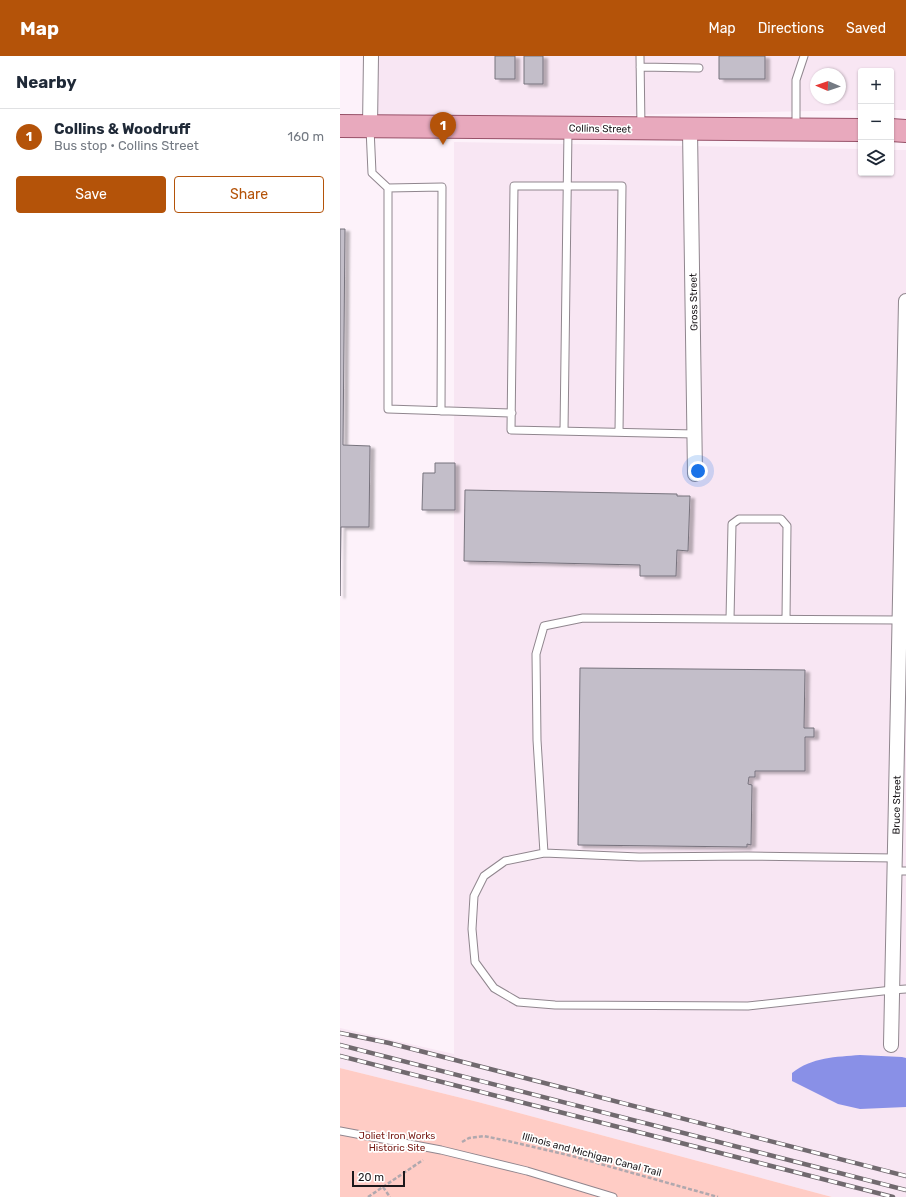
<!DOCTYPE html>
<html lang="en">
<head>
<meta charset="utf-8">
<style>
	body { margin:0; font-family:Rubik,sans-serif; background:#f2f2f3; color:#1f2937 }
	.controls { position:absolute; right:12px; top:12px; display:grid; overflow:hidden; border-radius:4px; box-shadow:0 1px 3px #0004 }
	.controls button { width:36px; height:36px; display:grid; place-items:center; padding:0; border:0; border-bottom:1px solid #e0e1e3; background:#fff; color:#1f2937; font:20px sans-serif }
	.compass { position:absolute; left:470px; top:12px; width:36px; height:36px; border-radius:50%; background:#fff; box-shadow:0 1px 3px #0004; rotate:272deg }
	.scale { position:absolute; left:12px; bottom:10px; width:53px; box-sizing:border-box; padding-left:4px; border:2px solid #1c181b; border-top:0; font-size:11px; line-height:14px; white-space:nowrap; color:#1c181b; -webkit-text-stroke:3px #fff; paint-order:stroke }
	.you { position:absolute; left:358px; top:415px; width:14px; height:14px; margin:-10px; border:3px solid #fff; border-radius:50%; background:#1a73e8; box-shadow:0 0 0 6px #1a73e833 }
	.badge { display:grid; place-items:center; width:26px; height:26px; border-radius:50%; background:#b45309; color:#fff; font-size:13px; font-weight:700 }
	.pin { position:absolute; translate:-50% -33px; filter:drop-shadow(0 1px 2px #0008) }
	.pin::after { content:''; position:absolute; top:21px; width:14px; height:12px; background:inherit; clip-path:polygon(0 0,100% 0,50% 100%) }
	.list { margin:0; padding:0; list-style:none }
	h2 { display:flex; justify-content:space-between; align-items:center; height:52px; margin:0; padding:0 16px; font-size:17px }
	h2 small { font-size:13px; font-weight:400; color:#747a83 }
	.list li { display:grid; grid-template-columns:26px 1fr auto; gap:12px; align-items:center; box-sizing:border-box; height:56px; padding:0 16px; border-top:1px solid #e0e1e3 }
	.list b { display:block; font-size:15px; white-space:nowrap }
	.list p { margin:0; font-size:13px; white-space:nowrap; color:#747a83 }
	.list em { font-size:13px; font-style:normal; color:#747a83 }
	.actions { display:flex; gap:8px; padding:12px 16px }
	.actions a { flex:1; padding:9px 0; border:1px solid #b45309; border-radius:4px; text-align:center; font-size:14px; color:#b45309 }
	.actions .main { background:#b45309; color:#fff }
	.icon { flex:none; width:22px; height:22px; fill:none; stroke:currentColor; stroke-width:2; stroke-linecap:round; stroke-linejoin:round }
	.map { position:relative; flex:none; width:566px; height:1141px; overflow:hidden }
	header { display:flex; align-items:center; gap:24px; box-sizing:border-box; height:56px; padding:0 20px; background:#b45309; color:#fff }
	header strong { font-size:19px }
	nav { display:flex; gap:22px; margin-inline-start:auto; font-size:14px }
	main { display:flex }
	aside { flex:1; background:#fff }
	.map>svg:first-child { display:block }
	.built { fill:#f8e6f3; fill-rule:evenodd }
	.green { fill:#ffccc5 }
	.water { fill:#8990e7 }
	.building { fill:#c3bec9; stroke:#77737d; filter:url(#shadow) }
	.lines { fill:none; stroke-linecap:round; stroke-linejoin:round }
	.lane-casing { stroke:#90868e; stroke-width:9 }
	.street-casing { stroke:#90868e; stroke-width:16 }
	.primary-casing { stroke:#975168; stroke-width:24 }
	.path { stroke:#b0a8ae; stroke-width:2.5; stroke-dasharray:4 2; stroke-linecap:butt }
	.lane { stroke:#fff; stroke-width:7 }
	.street { stroke:#fff; stroke-width:14 }
	.primary { stroke:#e8a9bd; stroke-width:22 }
	.rail-casing { stroke:#716a6f; stroke-width:4.5 }
	.rail { stroke:#fff; stroke-width:3; stroke-dasharray:9; stroke-linecap:butt }
	.labels { text-anchor:middle; stroke-width:3.5; stroke-linejoin:round; paint-order:stroke }
	.street-label { font-size:10px; fill:#1c181b; stroke:#fff }
	.park-label { font-size:10px; fill:#771c16; stroke:#fff }
</style>
</head>
<body>
<header>
<strong>Map</strong>
<nav><a>Map</a><a>Directions</a><a>Saved</a></nav>
</header>
<main>
<aside>
<h2>Nearby<small></small></h2>
<ul class="list">
<li><span class="badge">1</span><div><b>Collins &amp; Woodruff</b><p>Bus stop · Collins Street</p></div><em>160 m</em></li>
</ul>
<div class="actions"><a class="main">Save</a><a>Share</a></div>
</aside>
<div class="map">
<svg width="566" height="1141" viewBox="0 0 566 1141">
	<defs>
		<filter id="shadow"><feDropShadow dx="4.5" dy="2.5" stdDeviation="1" flood-color="#0004"/></filter>
	</defs>
	<rect width="100%" height="100%" fill="#fdf2fa"/>
	<path class="built" d="M37,0h529v54h-15v-39h-30v39l-484,10zM476,18h24v24h-24z
		M114,86l407,7v24h30v-23h15v1047h-74l-354,-95 -138,-34v-40l114,26z"/>
	<path class="green" d="M0,1012l138,34 354,95h-492z"/>
	<path class="water" d="M520,999l42,2 4,1v49l-46,2 -22,-5 -46,-23v-8c20,-16 44,-16 68,-18z"/>
	<path class="building" d="M155,0h20v23h-20z
		M184,0h19v28h-19z
		M379,0h46v23h-46z
		M0,173h5l-2,216 27,1 -1,81h-28l-1,69z
		M95,407h20v47h-33l1,-37h12z
		M125,434l212,4v2h13l-2,55 -11,-1 -1,26h-36v-11l-176,-4z
		M240,612l225,2 -1,58h10v9h-9v34h-50v6h-6l-1,7 4,1 -1,60 -4,-1v3l-169,-2z"/>
	<g class="lines">
		<defs>
			<path id="lane" d="M300,0l1,71
				M300,11l59,1
				M456,71v-47l8,-24
				M30,72l2,45 16,15v221l124,4
				M48,132l54,-1 -1,224
				M224,375l4,-301
				M279,376l3,-246h-108l-3,244 184,4
				M390,563l2,-95 7,-5h42l6,7 -1,93
				M204,797l-39,8 -21,15 -10,20 -2,33 3,33 19,26 24,14 37,3 193,1 144,-16 14,-1
				M555,802l-147,-2 -109,1 -95,-4 -7,-113 -1,-86 8,-28 39,-8 317,2
				M555,815h11
				M0,1075l101,19 86,21 86,26"/>
			<path id="street" d="M30,70l1,-70
				M350,74l5,344
				M551,989l15,-744"/>
			<path id="primary" d="M0,70l521,4
				M551,74l15,1"/>
		</defs>
		<use href="#lane" class="lane-casing"/>
		<use href="#street" class="street-casing"/>
		<use href="#primary" class="primary-casing"/>
		<path class="path" d="M122,1086l7,-4 15,-2 24,5 64,15 146,41
			M43,1131l7,10
			M28,1141l55,-37"/>
		<use href="#lane" class="lane"/>
		<use href="#street" class="street"/>
		<use href="#primary" class="primary"/>
		<defs>
			<path id="rail" d="M0,977l49,10 517,133
				M0,989l566,145
				M0,1000l553,141"/>
		</defs>
		<use href="#rail" class="rail-casing"/>
		<use href="#rail" class="rail"/>
	</g>
	<g class="labels">
		<g class="street-label">
			<text transform="translate(260 72) rotate(1)" y="4">Collins Street</text>
			<text transform="translate(353 246) rotate(-91)" y="4">Gross Street</text>
			<text transform="translate(556 749) rotate(-89)" y="4">Bruce Street</text>
			<text transform="translate(252 1098) rotate(15)" y="4">Illinois and Michigan Canal Trail</text>
		</g>
		<g class="park-label">
			<text x="57" y="1083">Joliet Iron Works<tspan x="57" dy="12">Historic Site</tspan></text>
		</g>
	</g>
</svg>
<div class="controls">
<button>+</button>
<button>−</button>
<button><svg class="icon" aria-label="layers" viewBox="0 0 24 24"><path d="M12 4l9 5-9 5-9-5zM3 14l9 5 9-5"/></svg></button>
</div>
<svg class="compass" viewBox="-18 -18 36 36"><path d="M0-13l5 13h-10z" fill="#e53935"/><path d="M0 13l5-13h-10z" fill="#747a83"/></svg>
<div class="scale">20 m</div>
<div class="you"></div>
<div class="pin badge" style="left:103px;top:89px">1</div>
</div>
</main>
</body>
</html>
